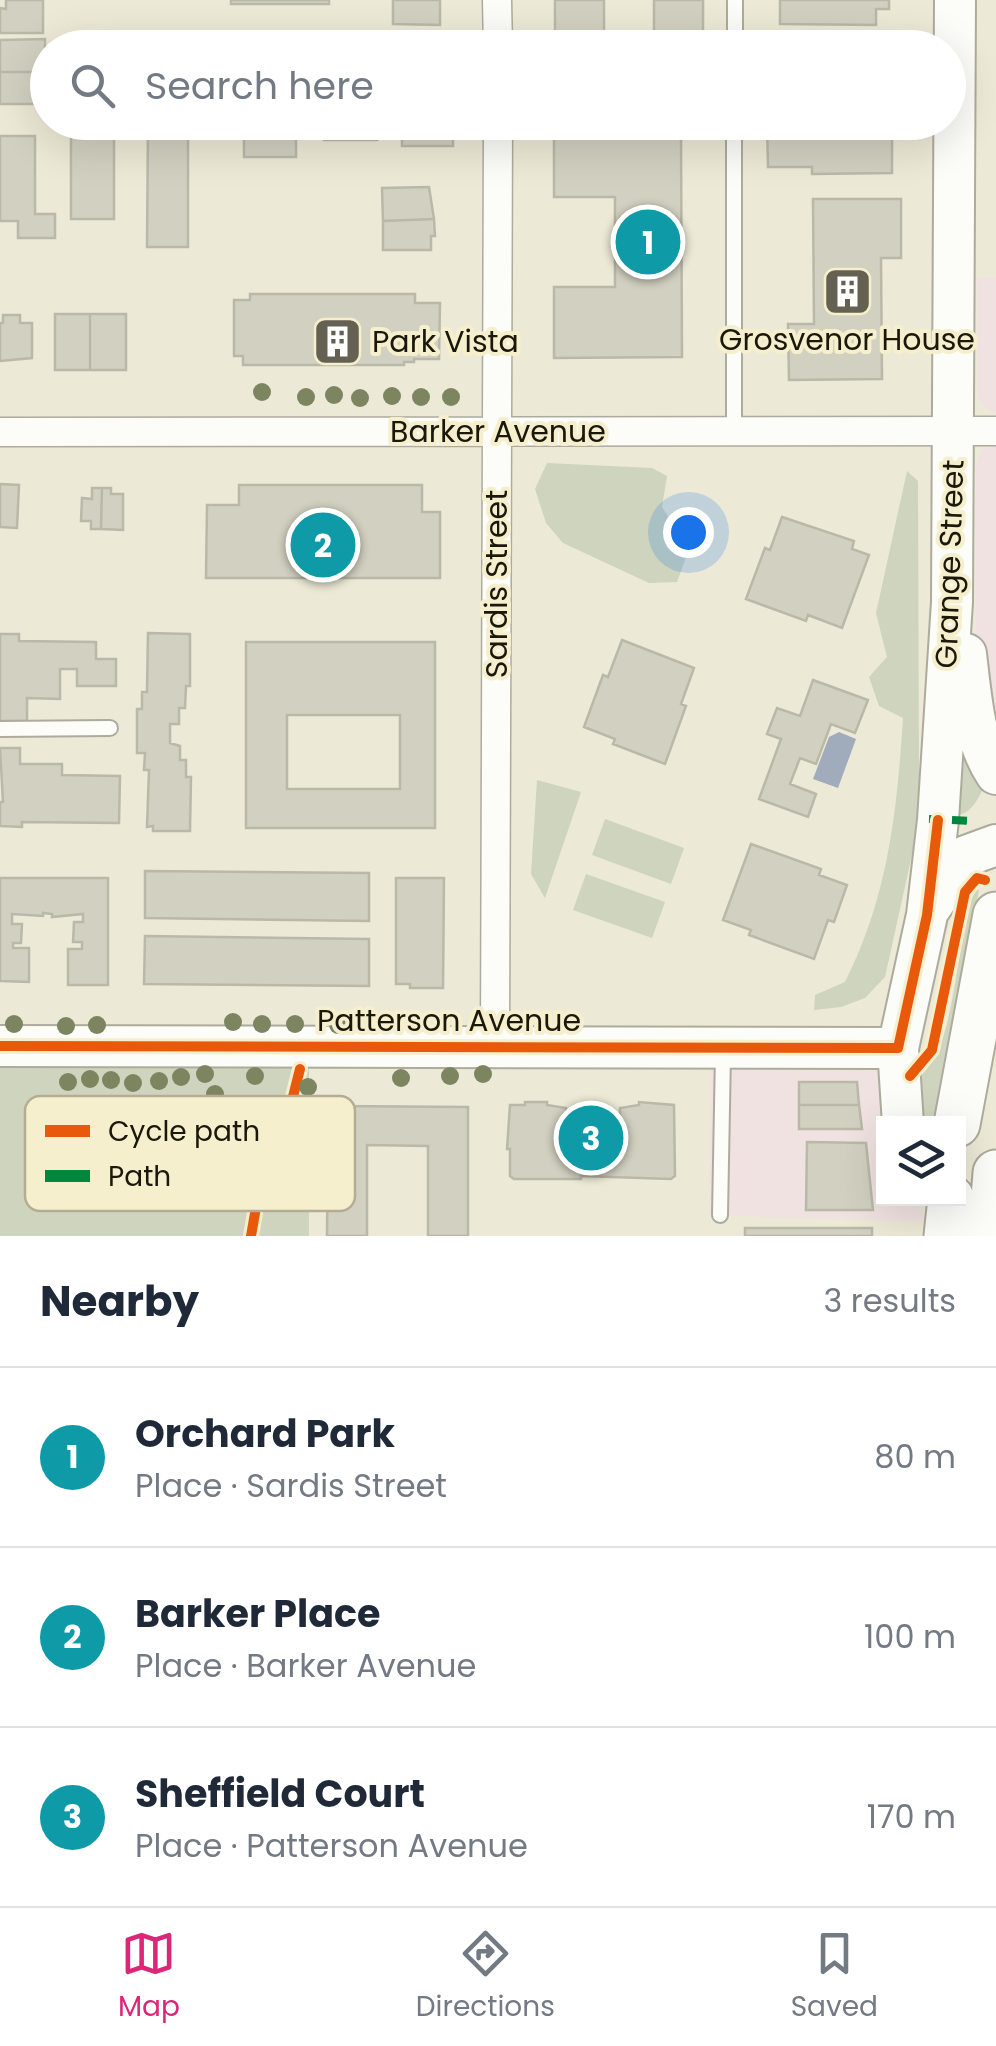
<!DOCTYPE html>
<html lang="en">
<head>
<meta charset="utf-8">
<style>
	body { margin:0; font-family:Poppins,sans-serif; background:#f2f2f3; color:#1f2937 }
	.controls { position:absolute; right:30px; bottom:30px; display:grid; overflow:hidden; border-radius:0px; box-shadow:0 10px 40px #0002 }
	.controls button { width:90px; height:90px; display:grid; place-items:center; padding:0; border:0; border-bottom:2px solid #e0e1e3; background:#fff; color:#1f2937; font:50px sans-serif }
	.you { position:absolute; left:688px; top:532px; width:35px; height:35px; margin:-25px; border:8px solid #fff; border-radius:50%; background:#1a73e8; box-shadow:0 0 0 15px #1a73e833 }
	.badge { display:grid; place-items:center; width:65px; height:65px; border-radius:50%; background:#db2777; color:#fff; font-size:32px; font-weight:700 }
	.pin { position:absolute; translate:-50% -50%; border:5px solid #fff; box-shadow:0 2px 10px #0006 }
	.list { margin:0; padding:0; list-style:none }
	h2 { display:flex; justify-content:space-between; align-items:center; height:130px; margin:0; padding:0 40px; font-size:42px }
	h2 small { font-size:32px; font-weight:400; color:#747a83 }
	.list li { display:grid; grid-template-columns:65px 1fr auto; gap:30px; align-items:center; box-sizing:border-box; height:180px; padding:0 40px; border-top:2px solid #e0e1e3 }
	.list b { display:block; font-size:38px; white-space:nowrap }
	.list p { margin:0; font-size:32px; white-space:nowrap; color:#747a83 }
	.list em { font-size:32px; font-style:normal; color:#747a83 }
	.icon { flex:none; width:55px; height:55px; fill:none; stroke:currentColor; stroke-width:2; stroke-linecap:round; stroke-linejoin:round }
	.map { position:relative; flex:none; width:996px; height:1236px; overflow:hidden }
	.search { position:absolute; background:#fff; box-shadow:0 10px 40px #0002; left:30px; right:30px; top:30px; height:110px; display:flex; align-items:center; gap:25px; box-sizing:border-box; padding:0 35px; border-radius:55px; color:#747a83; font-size:38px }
	.sheet { height:670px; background:#fff }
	nav { display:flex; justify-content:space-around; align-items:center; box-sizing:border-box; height:140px; border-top:2px solid #e0e1e3; background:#fff; font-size:28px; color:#747a83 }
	nav a { display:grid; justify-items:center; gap:5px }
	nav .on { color:#db2777 }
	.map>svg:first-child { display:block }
	.commercial { fill:#f0e2e0 }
	.green { fill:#ced4bd }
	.water { fill:#a0abbb }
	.building { fill:#d2d0c0; stroke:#bab8a9; stroke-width:2.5; fill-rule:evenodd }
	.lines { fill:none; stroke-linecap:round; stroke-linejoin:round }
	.lane-casing { stroke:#adab9d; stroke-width:18 }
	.street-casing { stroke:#adab9d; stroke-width:31 }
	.secondary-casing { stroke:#adab9d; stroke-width:44 }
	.primary-casing { stroke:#adab9d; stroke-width:49 }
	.lane { stroke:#fcfcf9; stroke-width:14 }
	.street { stroke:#fcfcf9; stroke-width:28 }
	.secondary { stroke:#fcfcf9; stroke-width:40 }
	.primary { stroke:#fcfcf9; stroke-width:45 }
	.quiet { stroke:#00873e; stroke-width:8; stroke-dasharray:15 8; stroke-linecap:butt }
	.cycleway-casing { stroke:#f5efcd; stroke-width:16 }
	.cycleway { stroke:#e8590c; stroke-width:10 }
	.tree { fill:#7c8560 }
	.labels { text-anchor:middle; stroke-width:8; stroke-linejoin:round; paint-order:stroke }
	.poi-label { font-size:30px; fill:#1a170b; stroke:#f5efcd }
	.street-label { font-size:30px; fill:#1a170b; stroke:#f5efcd }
	.key { fill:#f5efcd; stroke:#b3ae93; stroke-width:2.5 }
	.key-label { font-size:28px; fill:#1a170b }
</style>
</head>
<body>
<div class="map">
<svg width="996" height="1236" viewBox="0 0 996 1236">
	<rect width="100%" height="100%" fill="#ece9d6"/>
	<path class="commercial" d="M977,278h19v135l-13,-6 -5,-12z
		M996,445v313l-20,-98v-196l6,-15z
		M710,1067h165l6,4 3,127 31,1 11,23 -217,-7z"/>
	<path class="green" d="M547,463l105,5 15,8 -5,31 27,42 -12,33 -28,1 -86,-40 -17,-20 -11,-34z
		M907,471l11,10 1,299 -4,61 -30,136 -20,21 -24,9 -27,3 1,-15 30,-13c43,-85 52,-171 58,-264l-24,-12 -10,-29 18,-20 -11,-44z
		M960,710l26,74c-9,15 -14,32 -33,31z
		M537,780l44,12 -36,106 -14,-24z
		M605,819l79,29 -13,36 -79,-29z
		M586,874l79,28 -13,36 -79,-28z
		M976,889l3,1 -30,149 -13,84h-20v-44c44,-30 37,-141 60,-190z
		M0,1066l309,1v169h-309z"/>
	<path class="water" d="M839,732l17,7 -18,49 -25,-9 16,-42z"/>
	<path class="building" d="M6,0h37v33h-43v-25l6,1z
		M231,0h98v4h-98z
		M393,0h47v25l-47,-1z
		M555,0h49v48h-49z
		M654,0h49v48h-49z
		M780,0h109v9h-13v16l-96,-1z
		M45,39v33h-45v-32z
		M377,42v6h-53v-5z
		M0,72h45l1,32h-46z
		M148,122h40v125h-41z
		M244,122h52v35h-52z
		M324,122h53v18h-53z
		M402,122h51v24h-51z
		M767,122h125v51l-80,1v-7h-44z
		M681,127l1,230 -128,1v-71h61v-90h-61v-69z
		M71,135h43v84h-43z
		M0,136h35v78h20v24h-37v-17h-18z
		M429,187l5,32 -51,2 -1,-33z
		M813,199h88v59h-20l1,121 -93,1 -1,-56h26z
		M434,219l1,17h-4v14h-48v-29z
		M250,294h165v9h25l-1,56h-25v3h-10v3h-161v-9h-9v-56h16z
		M55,314h35v56h-35z
		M90,314h36v56h-36z
		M3,315h17v8h12v35l-32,3v-38h3z
		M0,484l19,1 -2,43 -17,-1z
		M239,485h183v27h18v66h-234l1,-73h32z
		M92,488h10l-1,41h-10v-8h-10l1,-23 10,1z
		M102,488h9v6h12v36l-22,-1z
		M782,517l72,24 -2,8 17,6 -27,73 -34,-13 -2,6 -60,-22 19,-51 5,2z
		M148,633l42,1v52h-4l-1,22h-6v16h-9v19l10,3v14h6v17h5l-1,54h-37v-5l-6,1 2,-57h-5l1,-17h-8v-44h5v-17h5z
		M0,634h19v7l77,1v17h20v27h-39v-17h-17v30l-33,-1v23h-27z
		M622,640l72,28 -13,36 5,2 -21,58 -52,-20 2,-5 -31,-12 19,-52 5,2z
		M246,642h189v186h-189zM287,715h113v74h-113z
		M813,680l55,20 -13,33 -24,-9 -15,40 -16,-6 -10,26 26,10 -8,23 -49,-18 22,-60 -14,-5 10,-26 23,8z
		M0,748h20v16h42v11l58,1 -1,47 -97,-1v5l-22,-1v-24h3z
		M751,844l70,25 -2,6 28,10 -13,37 -6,-2 -14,39 -65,-24 2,-5 -28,-10z
		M145,871l224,2v48l-224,-3z
		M0,878h108v107h-40v-36h14v-7h-9l1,-20h9v-8l-31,3v-3l-9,-1v3l-31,-2v10h10l-1,19h-8v5h16v34l-29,-1z
		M396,878h48l-1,110h-33v-4h-14z
		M145,936l224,3v47l-225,-2z
		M799,1082h58l2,23h-60z
		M525,1102h22v3l19,3v17h54v-17l19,-3v-3l35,3 1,71 -4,3 -90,-3v3h-67l-4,-3v-27h-3l3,-44h15z
		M799,1105h60l3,24h-63z
		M335,1106l133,1v129h-40v-90l-61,-1v91h-40l1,-123z
		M807,1142l59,1 7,67h-67z
		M745,1228h127v8h-127z"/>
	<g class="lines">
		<defs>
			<path id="lane" d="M735,48v-48
				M734,432v-310
				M0,729l110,-1
				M720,1215l3,-162"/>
			<path id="street" d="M497,0l1,48
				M0,432l996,-1
				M495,1046l3,-924"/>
			<path id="secondary" d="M966,654c5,40 7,86 30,120
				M931,907l35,-51 30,-11
				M0,1046l898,2
				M903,1124l-5,-76 29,-133 11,-95 14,-218 3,-602"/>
			<path id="primary" d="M957,1124l39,-209
				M947,1236l4,-38
				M991,1236l5,-63"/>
		</defs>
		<use href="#lane" class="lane-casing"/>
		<use href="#street" class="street-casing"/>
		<use href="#secondary" class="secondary-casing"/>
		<use href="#primary" class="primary-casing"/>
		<use href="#lane" class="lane"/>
		<use href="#street" class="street"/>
		<use href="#secondary" class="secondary"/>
		<use href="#primary" class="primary"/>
		<path class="quiet" d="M929,819l45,2"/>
		<defs>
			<path id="cycleway" d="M0,1046l898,2 29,-133 11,-95
				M910,1076l22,-26 33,-158 12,-14 8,2
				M251,1236l11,-63 22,-41 16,-63"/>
		</defs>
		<use href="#cycleway" class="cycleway-casing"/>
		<use href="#cycleway" class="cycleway"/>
	</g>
	<g class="tree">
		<circle cx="262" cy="392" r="9"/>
		<circle cx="334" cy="395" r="9"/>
		<circle cx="392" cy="396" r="9"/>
		<circle cx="306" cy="397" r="9"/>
		<circle cx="421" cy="397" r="9"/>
		<circle cx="451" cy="397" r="9"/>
		<circle cx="360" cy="398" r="9"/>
		<circle cx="233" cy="1022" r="9"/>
		<circle cx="420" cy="1023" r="9"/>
		<circle cx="14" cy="1024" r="9"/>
		<circle cx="262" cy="1024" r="9"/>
		<circle cx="295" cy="1024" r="9"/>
		<circle cx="97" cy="1025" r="9"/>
		<circle cx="338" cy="1025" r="9"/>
		<circle cx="66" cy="1026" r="9"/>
		<circle cx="205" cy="1074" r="9"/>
		<circle cx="483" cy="1074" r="9"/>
		<circle cx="255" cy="1076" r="9"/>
		<circle cx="450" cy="1076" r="9"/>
		<circle cx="181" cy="1077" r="9"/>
		<circle cx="401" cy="1078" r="9"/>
		<circle cx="90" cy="1079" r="9"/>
		<circle cx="111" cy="1080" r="9"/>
		<circle cx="159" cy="1081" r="9"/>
		<circle cx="68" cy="1082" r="9"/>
		<circle cx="133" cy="1083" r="9"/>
		<circle cx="308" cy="1087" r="9"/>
		<circle cx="215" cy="1094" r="9"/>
	</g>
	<defs>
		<symbol id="building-square" viewBox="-11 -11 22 22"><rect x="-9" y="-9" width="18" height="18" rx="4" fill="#646052" stroke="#f5efcd"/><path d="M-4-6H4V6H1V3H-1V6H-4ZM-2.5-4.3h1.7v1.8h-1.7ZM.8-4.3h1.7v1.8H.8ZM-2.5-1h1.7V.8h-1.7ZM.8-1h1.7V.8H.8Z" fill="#fff"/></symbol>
	</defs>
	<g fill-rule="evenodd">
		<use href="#building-square" x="820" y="264" width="55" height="55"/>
		<use href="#building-square" x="310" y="314" width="55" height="55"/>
	</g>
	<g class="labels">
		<g class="poi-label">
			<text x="847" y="350">Grosvenor House</text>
			<text x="372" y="352" text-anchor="start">Park Vista</text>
		</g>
		<g class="street-label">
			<text x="498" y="442">Barker Avenue</text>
			<text transform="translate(950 564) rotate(-88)" y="10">Grange Street</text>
			<text transform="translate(497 584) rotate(-90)" y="10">Sardis Street</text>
			<text x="449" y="1031">Patterson Avenue</text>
		</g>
	</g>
	<rect x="25" y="1096" width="330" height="115" rx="15" class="key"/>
	<rect x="45" y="1125" width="45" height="12" fill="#e8590c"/>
	<rect x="45" y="1170" width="45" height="12" fill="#00873e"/>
	<g class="key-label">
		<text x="108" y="1141">Cycle path</text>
		<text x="108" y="1186">Path</text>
	</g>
</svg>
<div class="controls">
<button><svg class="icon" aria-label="layers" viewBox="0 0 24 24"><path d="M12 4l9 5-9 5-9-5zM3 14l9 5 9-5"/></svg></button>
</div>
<div class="you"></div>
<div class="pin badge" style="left:648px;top:242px;background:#0f9aa8">1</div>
<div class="pin badge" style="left:323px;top:545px;background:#0f9aa8">2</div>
<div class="pin badge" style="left:591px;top:1138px;background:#0f9aa8">3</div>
<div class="search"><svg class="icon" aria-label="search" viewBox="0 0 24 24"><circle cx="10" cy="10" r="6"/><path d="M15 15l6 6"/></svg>Search here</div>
</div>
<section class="sheet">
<h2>Nearby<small>3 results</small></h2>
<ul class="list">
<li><span class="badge" style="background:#0f9aa8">1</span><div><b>Orchard Park</b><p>Place · Sardis Street</p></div><em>80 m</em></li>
<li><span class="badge" style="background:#0f9aa8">2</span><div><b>Barker Place</b><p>Place · Barker Avenue</p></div><em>100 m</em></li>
<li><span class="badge" style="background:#0f9aa8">3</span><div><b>Sheffield Court</b><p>Place · Patterson Avenue</p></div><em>170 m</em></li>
</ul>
</section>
<nav>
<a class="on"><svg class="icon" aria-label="map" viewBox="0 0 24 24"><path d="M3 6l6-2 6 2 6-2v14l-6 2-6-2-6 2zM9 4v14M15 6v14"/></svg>Map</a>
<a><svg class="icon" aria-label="directions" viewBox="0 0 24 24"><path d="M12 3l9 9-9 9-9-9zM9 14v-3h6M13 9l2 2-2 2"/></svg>Directions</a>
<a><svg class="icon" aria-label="saved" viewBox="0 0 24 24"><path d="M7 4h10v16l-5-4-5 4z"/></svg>Saved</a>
</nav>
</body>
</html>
